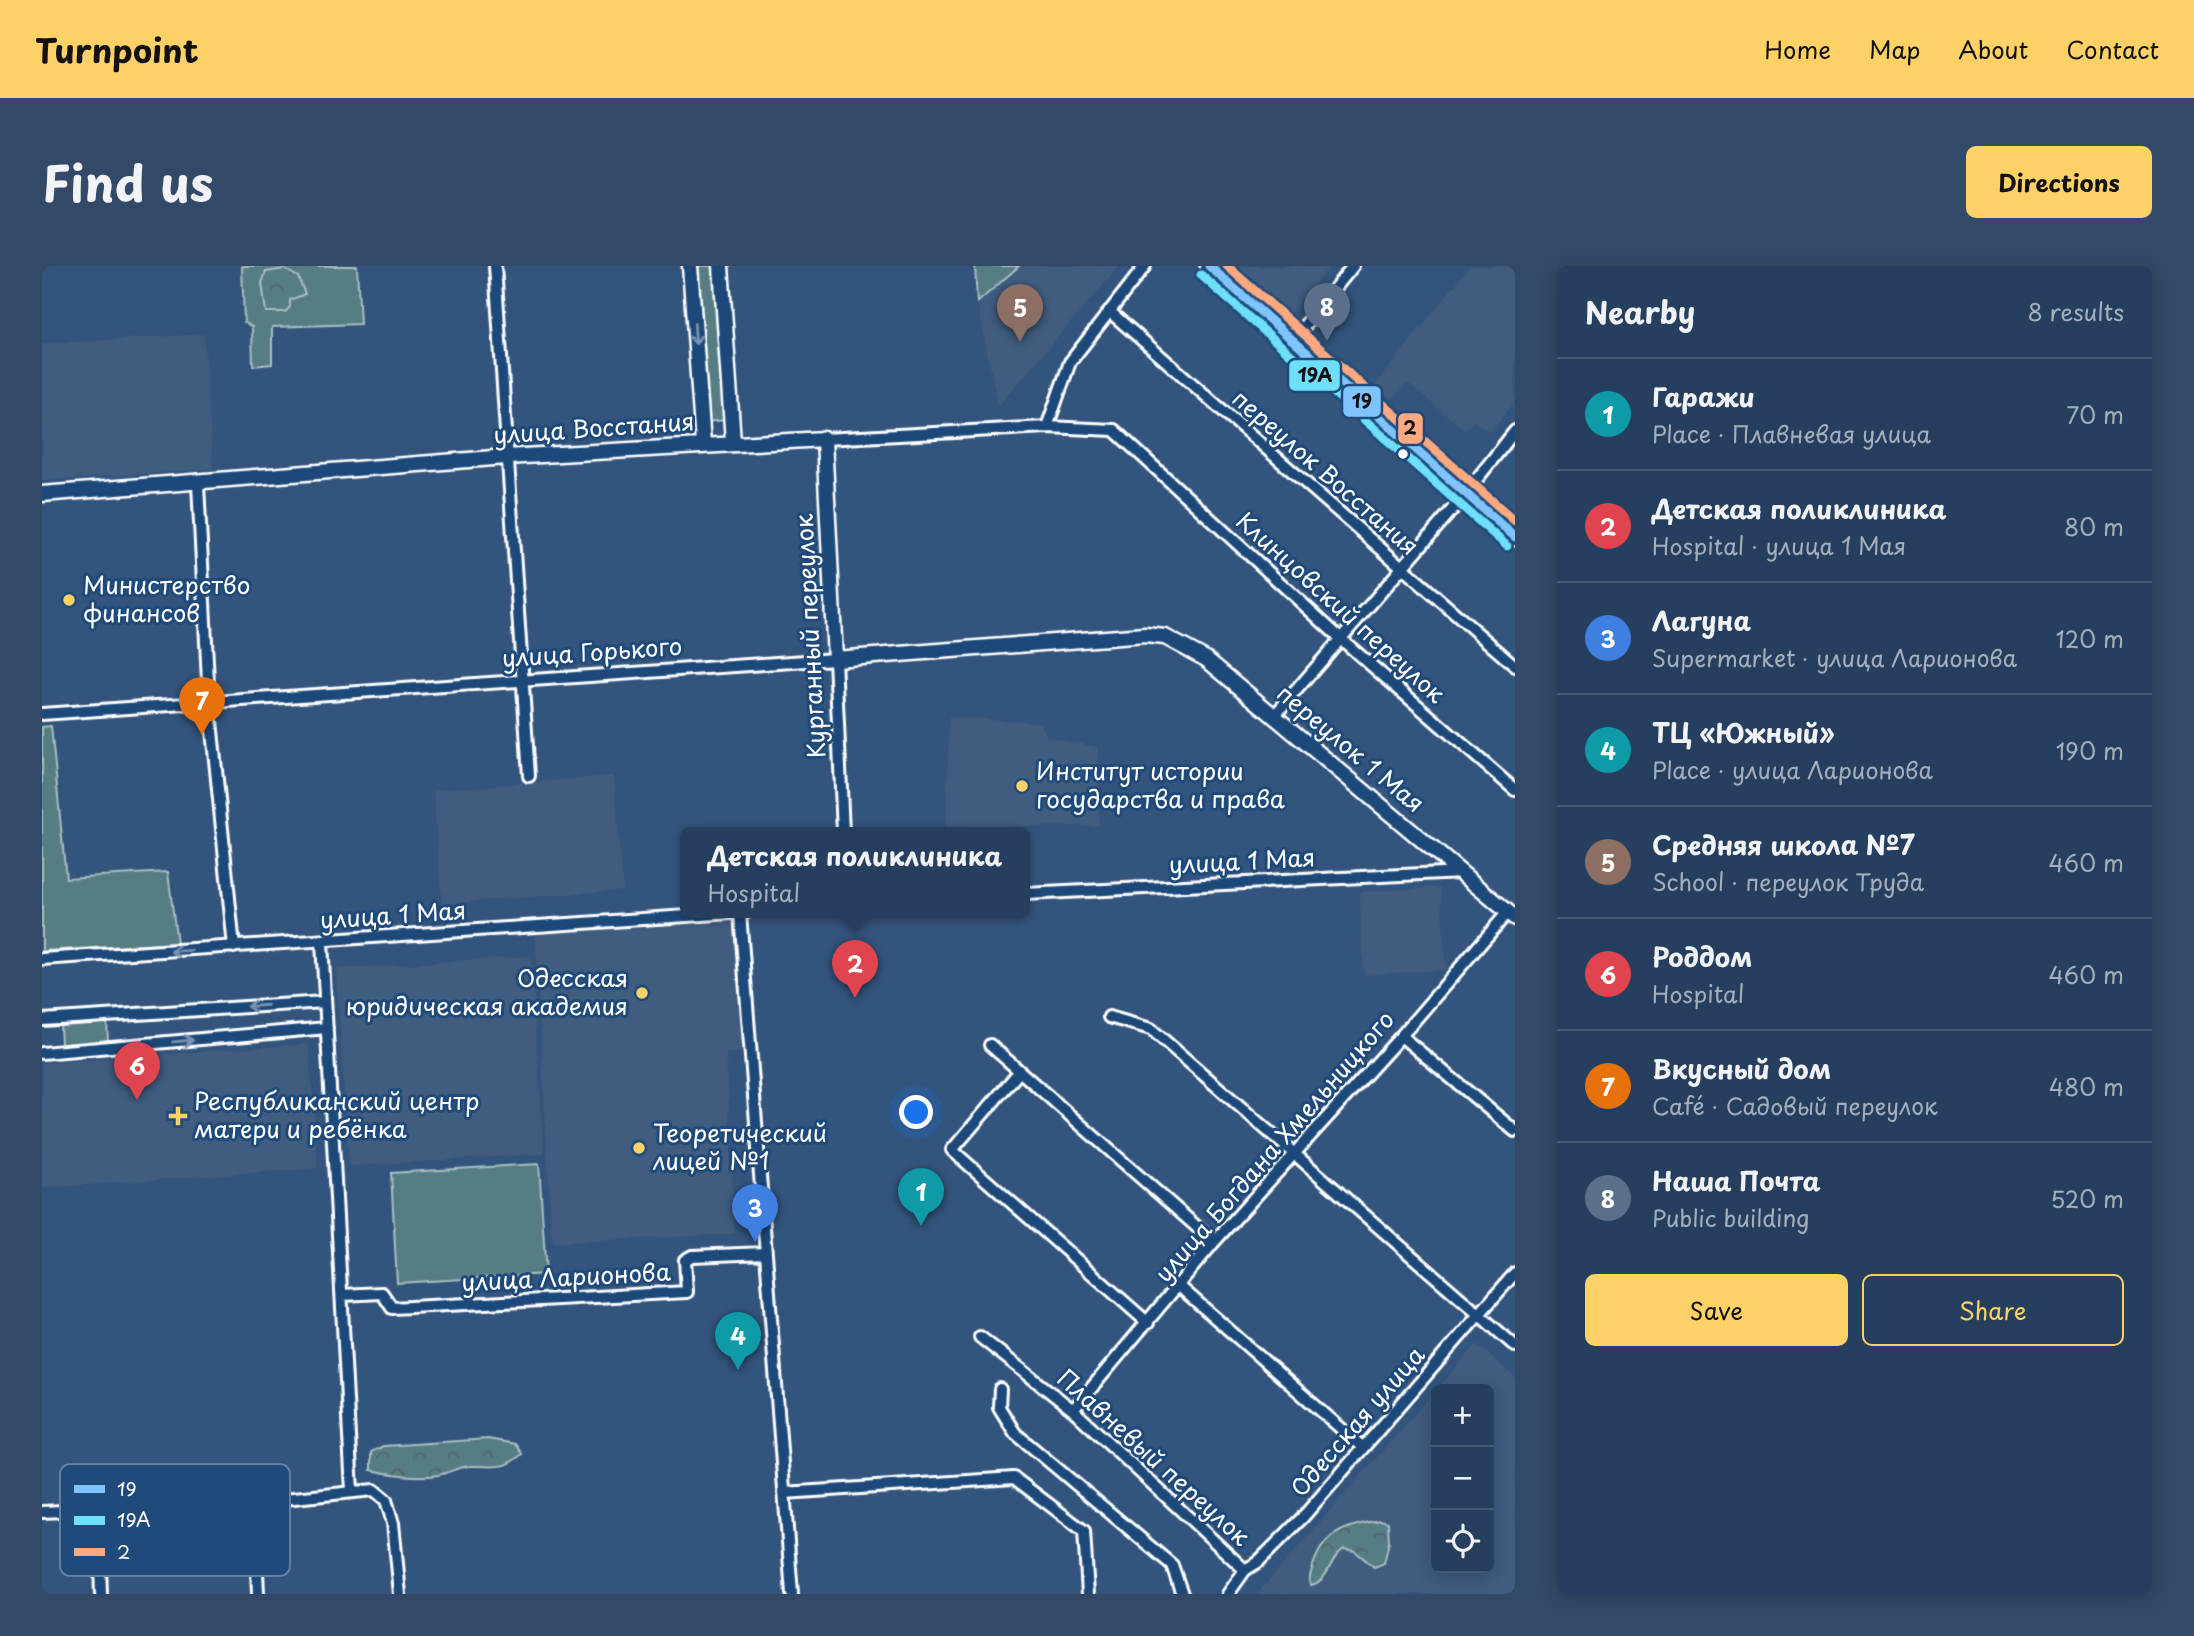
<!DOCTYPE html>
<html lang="en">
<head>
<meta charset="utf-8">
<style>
	body { margin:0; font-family:"Playpen Sans",sans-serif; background:#324a67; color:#f1f3f6 }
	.controls { position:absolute; right:21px; bottom:21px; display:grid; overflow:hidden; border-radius:10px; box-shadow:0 4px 18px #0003 }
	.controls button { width:63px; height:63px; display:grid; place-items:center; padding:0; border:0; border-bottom:2px solid #425873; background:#263f5e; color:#f1f3f6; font:35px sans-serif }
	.you { position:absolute; left:875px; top:847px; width:24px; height:24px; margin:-18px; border:5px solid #fff; border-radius:50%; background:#1a73e8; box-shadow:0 0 0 10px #1a73e833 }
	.badge { display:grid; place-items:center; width:46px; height:46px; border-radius:50%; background:#ffd166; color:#fff; font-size:23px; font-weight:700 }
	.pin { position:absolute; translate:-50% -58px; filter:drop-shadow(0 2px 4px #0008) }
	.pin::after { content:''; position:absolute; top:37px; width:24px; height:21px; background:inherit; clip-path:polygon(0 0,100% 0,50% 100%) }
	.popup { position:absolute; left:638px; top:561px; width:350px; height:91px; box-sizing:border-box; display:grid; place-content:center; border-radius:10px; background:#263f5e; filter:drop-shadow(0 2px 5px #0005); font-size:23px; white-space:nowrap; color:#a4afbc }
	.popup b { font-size:26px; color:#f1f3f6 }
	.popup::after { content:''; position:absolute; left:50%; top:100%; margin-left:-14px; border:14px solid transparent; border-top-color:#263f5e }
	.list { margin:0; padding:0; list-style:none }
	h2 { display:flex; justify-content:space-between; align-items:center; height:91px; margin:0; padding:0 28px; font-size:30px }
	h2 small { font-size:23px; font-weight:400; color:#a4afbc }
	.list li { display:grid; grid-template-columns:46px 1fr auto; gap:21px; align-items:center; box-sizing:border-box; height:112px; padding:0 28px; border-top:2px solid #425873 }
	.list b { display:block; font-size:26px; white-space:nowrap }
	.list p { margin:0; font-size:23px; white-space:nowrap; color:#a4afbc }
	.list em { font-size:23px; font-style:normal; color:#a4afbc }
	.actions { display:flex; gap:14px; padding:21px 28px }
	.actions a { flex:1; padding:16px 0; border:2px solid #ffd166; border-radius:10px; text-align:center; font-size:24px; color:#ffd166 }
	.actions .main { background:#ffd166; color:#111 }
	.icon { flex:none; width:38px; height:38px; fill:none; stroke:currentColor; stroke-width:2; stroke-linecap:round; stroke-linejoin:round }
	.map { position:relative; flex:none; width:1473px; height:1328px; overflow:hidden; border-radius:10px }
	header { display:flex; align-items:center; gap:42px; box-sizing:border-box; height:98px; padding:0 35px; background:#ffd166; color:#111 }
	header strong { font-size:33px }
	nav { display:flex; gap:38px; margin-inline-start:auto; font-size:24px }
	.intro { display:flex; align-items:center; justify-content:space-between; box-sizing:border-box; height:168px; padding:0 42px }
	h1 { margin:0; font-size:49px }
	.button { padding:18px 32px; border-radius:10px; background:#ffd166; color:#111; font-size:24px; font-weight:700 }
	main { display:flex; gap:42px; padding:0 42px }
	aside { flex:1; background:#263f5e; border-radius:10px; box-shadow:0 4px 18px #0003 }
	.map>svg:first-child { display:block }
	.built { fill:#415c7f }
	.green { fill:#577d84; stroke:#abbec2; stroke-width:2 }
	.forest { fill:url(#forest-crowns); stroke:#abbec2; stroke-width:2 }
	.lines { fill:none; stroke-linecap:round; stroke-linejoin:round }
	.minor-casing { stroke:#fff; stroke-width:16 }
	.tertiary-casing { stroke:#fff; stroke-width:19 }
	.secondary-casing { stroke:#fff; stroke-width:21 }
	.minor { stroke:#1f4a7a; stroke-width:10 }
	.tertiary { stroke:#1f4a7a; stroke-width:14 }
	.secondary { stroke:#1f4a7a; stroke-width:16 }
	.bus-1-casing { stroke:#1f4a7a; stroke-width:14 }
	.bus-2-casing { stroke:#1f4a7a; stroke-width:14 }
	.bus-3-casing { stroke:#1f4a7a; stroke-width:14 }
	.bus-1 { stroke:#80c4ff; stroke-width:9 }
	.bus-2 { stroke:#6ddff8; stroke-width:9 }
	.bus-3 { stroke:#ffa980; stroke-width:9 }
	.oneway { stroke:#7992af }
	.bus-dot { fill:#fff; stroke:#1f4a7a; stroke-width:2.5 }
	.poi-dot { fill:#ffd166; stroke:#1f4a7a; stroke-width:2.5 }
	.labels { text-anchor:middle; stroke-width:6; stroke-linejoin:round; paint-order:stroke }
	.street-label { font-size:24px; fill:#fff; stroke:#1f4a7a }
	.poi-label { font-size:24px; fill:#fff; stroke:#1f4a7a; text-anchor:start }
	.key { fill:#1f4a7a; stroke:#6280a2; stroke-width:2 }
	.key-label { font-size:19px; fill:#fff }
	.line-badge { stroke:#1f4a7a; stroke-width:2.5 }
	.pale-badge-label { font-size:19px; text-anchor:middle; font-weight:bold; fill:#111 }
</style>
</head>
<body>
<header>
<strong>Turnpoint</strong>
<nav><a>Home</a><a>Map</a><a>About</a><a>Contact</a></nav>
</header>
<div class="intro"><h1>Find us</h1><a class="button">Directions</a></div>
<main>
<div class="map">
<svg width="1473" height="1328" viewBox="0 0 1473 1328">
	<defs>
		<pattern id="forest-crowns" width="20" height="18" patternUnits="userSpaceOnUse" patternTransform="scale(1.75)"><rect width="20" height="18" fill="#577d84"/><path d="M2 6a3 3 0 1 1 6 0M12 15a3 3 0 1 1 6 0" fill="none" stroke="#526468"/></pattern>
	</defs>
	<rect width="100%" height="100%" fill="#33547d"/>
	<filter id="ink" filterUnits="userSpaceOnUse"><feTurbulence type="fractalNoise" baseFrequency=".0143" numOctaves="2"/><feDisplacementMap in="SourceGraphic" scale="14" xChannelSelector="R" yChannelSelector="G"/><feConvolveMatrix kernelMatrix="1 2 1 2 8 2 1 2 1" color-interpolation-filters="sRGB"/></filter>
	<g filter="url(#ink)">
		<path class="built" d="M977,0h101l-122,140 -21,-103z
			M1184,0h104l-43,51z
			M1428,0h45v136l-25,30 -16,-10 -10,8 -56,-47 -16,16 -17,-14z
			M162,68l9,135 -171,12v-137z
			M907,451l91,5 7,15 51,10 1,79 -153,1z
			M572,510l9,114 -181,14 -9,-114z
			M1399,621l5,83 -82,5 -5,-83z
			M698,647l11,139 -25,1 9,181 -183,9 -17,-315z
			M489,690l13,198 -195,12 -13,-197z
			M267,778l9,124 -276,20v-125z
			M1435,1078l38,33v217h-258l179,-204v178h53v-179h-52z"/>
		<path class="green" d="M200,0h115l3,58 -88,3v37l-19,2 -1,-39 -8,-5z
			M654,0h19l10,154 -19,2z
			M933,0h44l-42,37z
			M9,460l15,152 102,-6 9,71 -135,8v-224z
			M65,754l1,22 -47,3 -1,-21z
			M497,898l7,110 -149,9 -6,-110z"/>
		<path class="forest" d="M242,3l14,8 7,17 -15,6v7l-5,5h-19l-4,-29 4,-11z
			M446,1173l27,5 7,10c-21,18 -27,11 -52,12 -10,0 -21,7 -32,9 -20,3 -47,0 -67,-5v-18l12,-6z
			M1338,1254l8,2 1,20 -5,21 -10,4 -19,-16 -11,-2c-16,10 -14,32 -33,36l-2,-4c9,-46 29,-53 71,-61z"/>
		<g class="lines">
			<defs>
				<path id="minor" d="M453,0l34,510
					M1067,45l406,355
					M1251,74l60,-74
					M1005,161l23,-65 75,-96
					M782,173l223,-12 67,3 227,209 174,151
					M156,218l11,217 25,246
					M0,448l793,-55 8,173
					M1232,450l184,-213 57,-72
					M983,628l437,-22
					M698,647l52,681
					M280,676l30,549
					M0,693l705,-47
					M1067,751l42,12 364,317
					M0,754l283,-18
					M1359,770l114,95
					M948,779l224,197
					M0,787l285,-25
					M977,806l-67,78 196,173
					M1138,1021l181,159
					M300,1029l40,-2 10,15 295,-16 -2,-32 7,-4 74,-3
					M938,1071l93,73 172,160
					M958,1123l-1,18 16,26 157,132 10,29
					M1031,1144l141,-168 187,-206 107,-124
					M742,1227l230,-15 70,53 4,63
					M212,1236l4,92
					M56,1244l3,84
					M0,1246l212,-10 120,-12 12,10 7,23 7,71
					M1186,1328l17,-24 13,-8 45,-45 212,-244"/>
				<path id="tertiary" d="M648,0l13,178
					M679,0l12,176
					M0,228l464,-37 318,-18 11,220 310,-24 20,2 41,22 309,259"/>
				<path id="secondary" d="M1167,0l306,271"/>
			</defs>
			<use href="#minor" class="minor-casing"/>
			<use href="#tertiary" class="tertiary-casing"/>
			<use href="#secondary" class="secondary-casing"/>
			<use href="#minor" class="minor"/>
			<use href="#tertiary" class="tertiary"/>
			<use href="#secondary" class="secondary"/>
			<defs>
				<path id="bus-1" d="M1167,0l306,271"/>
				<path id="bus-2" d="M1159,9l306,271"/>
				<path id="bus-3" d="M1185,0l288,255"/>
			</defs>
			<use href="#bus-1" class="bus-1-casing"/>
			<use href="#bus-2" class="bus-2-casing"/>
			<use href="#bus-3" class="bus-3-casing"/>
			<use href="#bus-1" class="bus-1"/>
			<use href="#bus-2" class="bus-2"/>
			<use href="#bus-3" class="bus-3"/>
		</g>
		<defs><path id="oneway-shaft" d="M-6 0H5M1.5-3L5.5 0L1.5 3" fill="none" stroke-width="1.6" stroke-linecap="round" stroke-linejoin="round" transform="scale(1.75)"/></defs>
		<g class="oneway">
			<use href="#oneway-shaft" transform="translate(653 68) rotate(86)"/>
			<use href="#oneway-shaft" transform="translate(139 685) rotate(177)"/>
			<use href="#oneway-shaft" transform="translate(215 740) rotate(176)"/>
			<use href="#oneway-shaft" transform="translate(141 775) rotate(-5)"/>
		</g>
	</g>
	<circle class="bus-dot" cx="1361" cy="188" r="6"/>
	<g class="poi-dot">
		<circle cx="27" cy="334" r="7"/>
		<circle cx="980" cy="520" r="7"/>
		<circle cx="600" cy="727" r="7"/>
		<path d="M132.5 839.5h7v7h7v7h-7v7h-7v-7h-7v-7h7z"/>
		<circle cx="597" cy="882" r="7"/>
	</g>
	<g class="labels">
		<g class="street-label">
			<text transform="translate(552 163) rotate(-4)" y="8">улица Восстания</text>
			<text transform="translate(1283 207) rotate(41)" y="8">переулок Восстания</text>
			<text transform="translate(1298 342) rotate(42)" y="8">Клинцовский переулок</text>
			<text transform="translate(769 370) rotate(-93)" y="8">Курганный переулок</text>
			<text transform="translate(550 387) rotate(-4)" y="8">улица Горького</text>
			<text transform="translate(1308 483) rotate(40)" y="8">переулок 1 Мая</text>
			<text transform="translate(1200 596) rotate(-3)" y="8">улица 1 Мая</text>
			<text transform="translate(351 650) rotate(-4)" y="8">улица 1 Мая</text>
			<text transform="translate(1233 881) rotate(-49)" y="8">улица Богдана Хмельницкого</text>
			<text transform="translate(524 1012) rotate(-3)" y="8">улица Ларионова</text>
			<text transform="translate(1316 1156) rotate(-49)" y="8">Одесская улица</text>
			<text transform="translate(1111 1192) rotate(42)" y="8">Плавневый переулок</text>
		</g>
		<g class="poi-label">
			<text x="41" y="328">Министерство<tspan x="41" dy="28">финансов</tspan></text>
			<text x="994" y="514">Институт истории<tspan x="994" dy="28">государства и права</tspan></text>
			<text x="586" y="721" text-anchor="end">Одесская<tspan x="586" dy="28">юридическая академия</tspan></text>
			<text x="152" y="844">Республиканский центр<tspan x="152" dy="28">матери и ребёнка</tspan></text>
			<text x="611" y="876">Теоретический<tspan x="611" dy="28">лицей №1</tspan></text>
		</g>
	</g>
	<rect x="18" y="1198" width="230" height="112" rx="10" class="key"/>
	<rect x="32" y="1219" width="31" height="8" fill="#80c4ff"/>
	<rect x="32" y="1250" width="31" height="9" fill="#6ddff8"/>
	<rect x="32" y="1282" width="31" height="8" fill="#ffa980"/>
	<g class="key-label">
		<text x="75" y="1230">19</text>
		<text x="75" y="1261">19А</text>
		<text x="75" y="1293">2</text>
	</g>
	<g class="line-badge">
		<rect x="1246" y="93" width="53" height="33" rx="7" fill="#6ddff8"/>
		<rect x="1300" y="119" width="40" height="33" rx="7" fill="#80c4ff"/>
		<rect x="1355" y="146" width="27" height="33" rx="7" fill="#ffa980"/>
	</g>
	<g class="pale-badge-label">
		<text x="1273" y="116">19А</text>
		<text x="1320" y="142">19</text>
		<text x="1368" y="169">2</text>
	</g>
</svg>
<div class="controls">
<button>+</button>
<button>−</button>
<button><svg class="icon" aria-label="locate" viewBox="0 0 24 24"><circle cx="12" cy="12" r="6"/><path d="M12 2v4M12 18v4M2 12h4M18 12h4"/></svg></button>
</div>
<div class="you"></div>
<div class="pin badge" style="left:879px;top:960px;background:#0f9aa8">1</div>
<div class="pin badge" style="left:813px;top:732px;background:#e0444e">2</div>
<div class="popup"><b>Детская поликлиника</b>Hospital</div>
<div class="pin badge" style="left:713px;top:976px;background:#3f7fe0">3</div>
<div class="pin badge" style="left:696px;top:1104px;background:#0f9aa8">4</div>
<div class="pin badge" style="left:978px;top:76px;background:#8d6e63">5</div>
<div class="pin badge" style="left:95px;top:834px;background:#e0444e">6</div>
<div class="pin badge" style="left:160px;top:469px;background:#e8710a">7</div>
<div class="pin badge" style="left:1285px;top:75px;background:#5c6f8a">8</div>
</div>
<aside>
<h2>Nearby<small>8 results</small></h2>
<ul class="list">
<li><span class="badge" style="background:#0f9aa8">1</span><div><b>Гаражи</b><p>Place · Плавневая улица</p></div><em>70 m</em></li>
<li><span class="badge" style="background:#e0444e">2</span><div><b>Детская поликлиника</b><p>Hospital · улица 1 Мая</p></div><em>80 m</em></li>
<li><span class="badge" style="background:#3f7fe0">3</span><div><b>Лагуна</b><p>Supermarket · улица Ларионова</p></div><em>120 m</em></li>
<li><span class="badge" style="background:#0f9aa8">4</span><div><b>ТЦ «Южный»</b><p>Place · улица Ларионова</p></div><em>190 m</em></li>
<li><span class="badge" style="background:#8d6e63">5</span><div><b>Средняя школа №7</b><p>School · переулок Труда</p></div><em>460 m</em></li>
<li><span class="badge" style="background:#e0444e">6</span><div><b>Роддом</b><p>Hospital</p></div><em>460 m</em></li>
<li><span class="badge" style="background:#e8710a">7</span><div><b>Вкусный дом</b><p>Café · Садовый переулок</p></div><em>480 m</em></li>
<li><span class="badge" style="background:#5c6f8a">8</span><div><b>Наша Почта</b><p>Public building</p></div><em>520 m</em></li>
</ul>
<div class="actions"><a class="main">Save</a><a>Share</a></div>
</aside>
</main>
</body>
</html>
